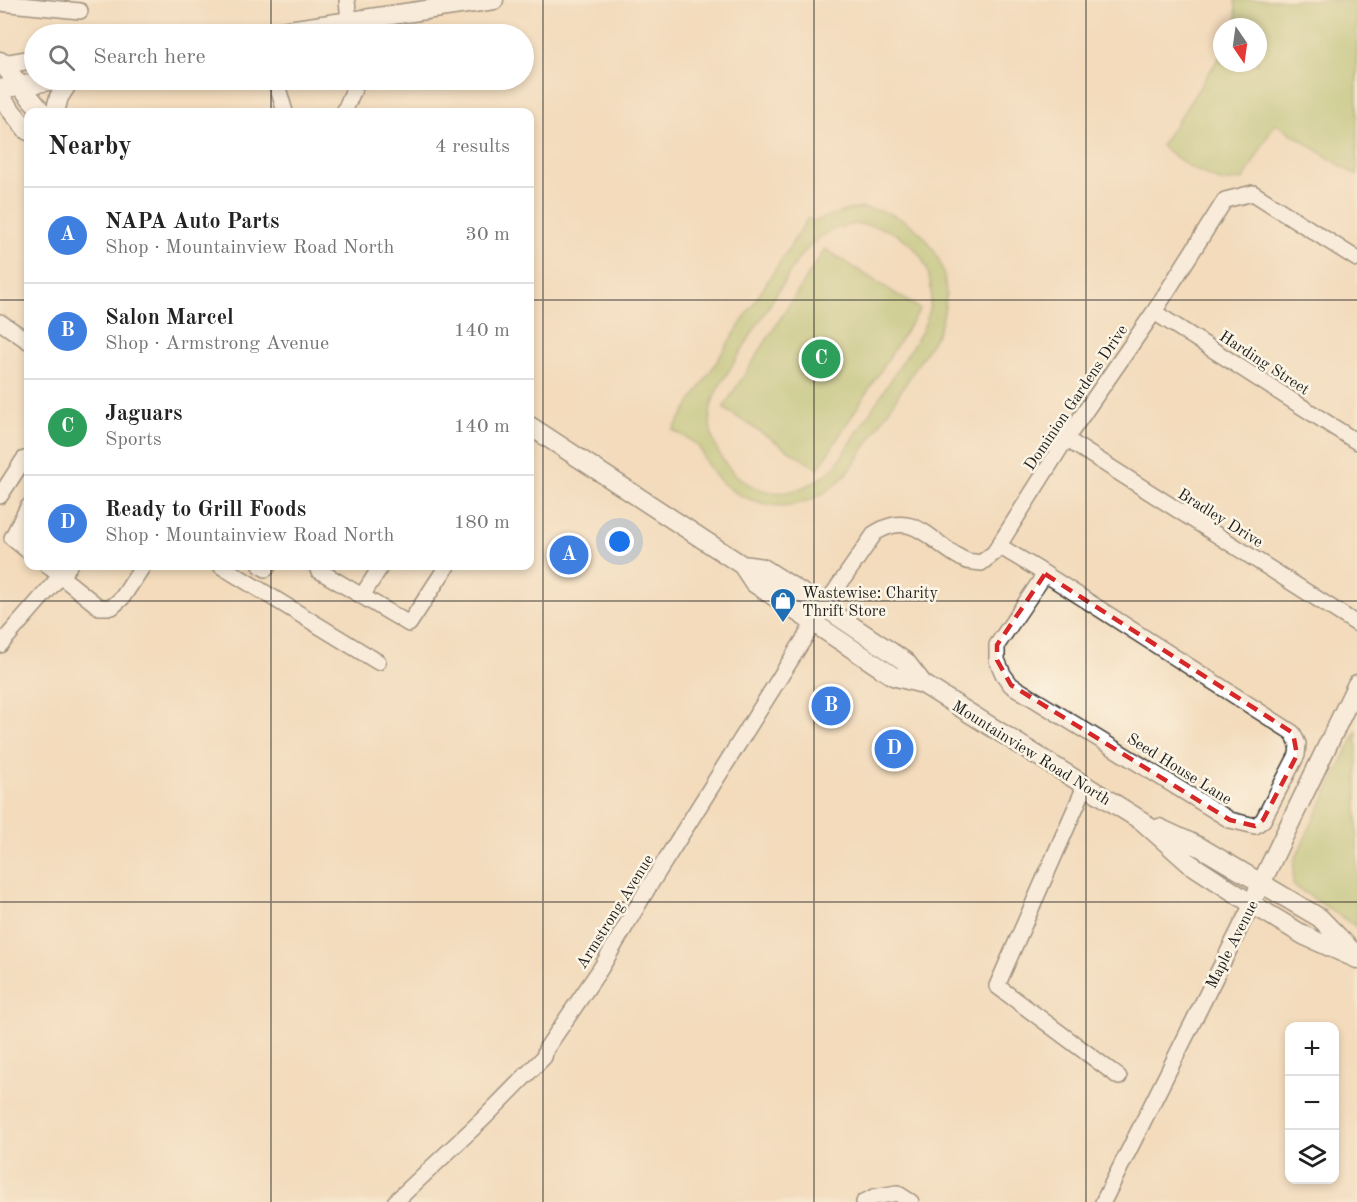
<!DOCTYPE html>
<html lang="en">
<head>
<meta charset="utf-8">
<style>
	body { margin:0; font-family:"Old Standard TT",serif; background:#f2f2f2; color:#222 }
	.controls { position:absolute; right:18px; bottom:18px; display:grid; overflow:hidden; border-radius:12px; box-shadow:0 3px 9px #0003 }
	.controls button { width:54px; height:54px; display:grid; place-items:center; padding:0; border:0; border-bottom:2px solid #e0e0e0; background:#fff; color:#222; font:30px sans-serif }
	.compass { position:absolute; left:1213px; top:18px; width:54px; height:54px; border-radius:50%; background:#fff; box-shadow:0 3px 9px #0003; rotate:167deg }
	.you { position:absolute; left:620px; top:542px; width:21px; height:21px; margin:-15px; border:4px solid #fff; border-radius:50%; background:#1a73e8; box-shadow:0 0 0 9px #1a73e833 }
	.badge { display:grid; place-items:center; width:39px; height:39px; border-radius:50%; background:#1f6fb2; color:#fff; font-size:20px; font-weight:700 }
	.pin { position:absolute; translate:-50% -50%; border:3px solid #fff; box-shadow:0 2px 6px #0006 }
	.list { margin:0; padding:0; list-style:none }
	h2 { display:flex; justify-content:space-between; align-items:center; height:78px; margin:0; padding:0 24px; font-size:26px }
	h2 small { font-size:20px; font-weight:400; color:#767676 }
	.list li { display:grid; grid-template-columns:39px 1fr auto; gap:18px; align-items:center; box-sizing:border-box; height:96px; padding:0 24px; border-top:2px solid #e0e0e0 }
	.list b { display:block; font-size:22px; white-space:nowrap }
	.list p { margin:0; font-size:20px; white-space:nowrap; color:#767676 }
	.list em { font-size:20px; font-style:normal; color:#767676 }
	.icon { flex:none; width:33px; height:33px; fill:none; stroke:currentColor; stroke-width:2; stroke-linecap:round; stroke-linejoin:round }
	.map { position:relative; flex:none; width:1357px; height:1202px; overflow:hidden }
	.search { position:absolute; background:#fff; box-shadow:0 3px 9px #0003; left:24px; top:24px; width:510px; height:66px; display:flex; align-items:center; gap:15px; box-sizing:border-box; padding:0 21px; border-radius:33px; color:#767676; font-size:22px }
	.panel { position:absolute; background:#fff; box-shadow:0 3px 9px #0003; left:24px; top:108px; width:510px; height:462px; border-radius:12px }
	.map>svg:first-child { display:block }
	.green { fill:#a6c067; stroke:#616e42; stroke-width:1.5; fill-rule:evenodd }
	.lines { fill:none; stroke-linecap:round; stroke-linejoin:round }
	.minor-casing { stroke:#3c3934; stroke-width:18 }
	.major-casing { stroke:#3c3934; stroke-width:21 }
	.minor { stroke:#fff; stroke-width:15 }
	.major { stroke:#fff; stroke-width:18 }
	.marked { fill:none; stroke:#d62828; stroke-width:4.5; stroke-dasharray:12 8; stroke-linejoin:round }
	.grid { fill:none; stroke:#1c1c1c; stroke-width:1.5; stroke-opacity:0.55 }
	.labels { text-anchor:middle; stroke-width:5; stroke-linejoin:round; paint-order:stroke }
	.street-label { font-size:16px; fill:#1c1c1c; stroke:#fcf5e5 }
	.poi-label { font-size:16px; fill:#1c1c1c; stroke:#fcf5e5; text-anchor:start }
</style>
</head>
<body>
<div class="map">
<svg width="1357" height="1202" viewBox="0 0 1357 1202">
	<rect width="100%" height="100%" fill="#fcf5e5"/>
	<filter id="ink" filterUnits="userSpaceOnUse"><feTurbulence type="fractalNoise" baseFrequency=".0167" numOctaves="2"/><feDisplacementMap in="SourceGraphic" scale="12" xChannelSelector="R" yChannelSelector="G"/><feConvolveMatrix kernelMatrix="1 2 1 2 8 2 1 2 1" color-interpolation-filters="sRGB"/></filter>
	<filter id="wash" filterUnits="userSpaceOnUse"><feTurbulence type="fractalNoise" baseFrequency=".008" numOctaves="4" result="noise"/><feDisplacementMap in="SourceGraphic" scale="24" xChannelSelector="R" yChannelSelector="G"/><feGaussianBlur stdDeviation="1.35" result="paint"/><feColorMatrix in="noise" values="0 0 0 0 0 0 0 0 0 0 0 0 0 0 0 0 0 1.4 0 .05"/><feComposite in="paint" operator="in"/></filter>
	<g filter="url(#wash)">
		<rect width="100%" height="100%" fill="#f3dbbb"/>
		<path class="green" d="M1235,0h122v176l-82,-53 -31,56 -22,3 -31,-14 -30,-22 61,-93v10h36v-36h-20z
			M862,208c7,1 16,2 23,4 54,18 75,74 51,124l-81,127c-24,33 -60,52 -100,38 -9,-3 -18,-6 -25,-12 -10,-7 -19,-17 -25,-28 -2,-4 -3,-9 -5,-12 -5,-8 -19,-14 -27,-19l135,-212 6,4c16,-8 30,-12 48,-14zM856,224c62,2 92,54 65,109l-86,134c-14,12 -29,22 -49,25 -45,5 -83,-42 -75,-85 1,-5 4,-11 6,-17l81,-131c18,-22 30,-31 58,-35z
			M825,249l95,60 -102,160 -95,-61z
			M1357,730v197l-64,-42 1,-24z"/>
	</g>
	<g filter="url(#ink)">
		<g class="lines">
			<defs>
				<path id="minor" d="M347,0l2,21
					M0,3l80,8
					M278,88l7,24
					M344,112l14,-32
					M1154,312l203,130
					M0,322l28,19
					M1066,439l291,185
					M0,496l24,-37 4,3
					M28,507l-16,31 16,13
					M999,546l40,24 254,163 5,11 -1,11 -34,65 -8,6 -25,-6 -219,-135 -8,-11 -6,-14v-15l48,-71
					M48,566l51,41h13l10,-9 21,-32
					M221,566l157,96
					M261,566l5,3 2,-3
					M321,566l-3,4 91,54 38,-58
					M362,596l19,-30
					M0,645l69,-79
					M1086,784l-89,202 122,91
					M395,1202l89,-84 60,-61 2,-8 55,-81 47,-80 176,-281 51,-74c41,-26 58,14 92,28 4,1 9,1 14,2l13,-10 72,-114 88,-127 71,-112 28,-7 104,66
					M864,1202l10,-5 23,-4 14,9
					M1103,1202l149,-298"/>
				<path id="major" d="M261,34l233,-34
					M0,61l42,51
					M0,65l34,-6
					M0,89l56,-9
					M0,97l28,34
					M55,112l4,-15 11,-17
					M530,426l212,139 12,18 139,93 30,8 219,137 47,42 63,41 53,32 52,23
					M742,565l21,3 61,39 82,55 17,22
					M1159,828l41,19 120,71 36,37
					M1257,892l100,-208"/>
			</defs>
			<use href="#minor" class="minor-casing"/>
			<use href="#major" class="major-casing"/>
			<use href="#minor" class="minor"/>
			<use href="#major" class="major"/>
		</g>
	</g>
	<path d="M0 0H1357V1202H0ZM1045,574l248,159 4,22 -34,65 -8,6 -25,-6 -219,-135 -14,-25v-15z" fill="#f3dbbb" fill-opacity=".55" fill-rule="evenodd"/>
	<path class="marked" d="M1045,574l248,159 4,22 -34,65 -8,6 -25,-6 -219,-135 -14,-25v-15z"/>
	<path class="grid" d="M271,0v34M543,0v1202M814,0v1202M1086,0v1202M271,80v32M0,300h28M530,300h827M271,566v636M0,601h1357M0,902h1357"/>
	<defs>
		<symbol id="shop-pin" viewBox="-11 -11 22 30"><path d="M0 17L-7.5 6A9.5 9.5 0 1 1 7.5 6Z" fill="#1f6fb2" stroke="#fcf5e5"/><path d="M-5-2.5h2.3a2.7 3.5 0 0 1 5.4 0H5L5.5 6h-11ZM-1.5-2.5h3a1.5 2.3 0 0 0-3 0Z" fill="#fff"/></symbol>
	</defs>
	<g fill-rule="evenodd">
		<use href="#shop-pin" x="768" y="586" width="30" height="40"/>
	</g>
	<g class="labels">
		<g class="street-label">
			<text transform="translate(1265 362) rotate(33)" y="6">Harding Street</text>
			<text transform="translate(1075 397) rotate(-56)" y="6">Dominion Gardens Drive</text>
			<text transform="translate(1221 517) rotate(32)" y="6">Bradley Drive</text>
			<text transform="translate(1032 752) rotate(32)" y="6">Mountainview Road North</text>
			<text transform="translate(1180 768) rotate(32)" y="6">Seed House Lane</text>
			<text transform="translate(614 911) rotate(-58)" y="6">Armstrong Avenue</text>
			<text transform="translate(1231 944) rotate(-63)" y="6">Maple Avenue</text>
		</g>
		<g class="poi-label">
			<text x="802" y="598">Wastewise: Charity<tspan x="802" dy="18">Thrift Store</tspan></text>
		</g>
	</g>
</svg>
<div class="controls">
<button>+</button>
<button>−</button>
<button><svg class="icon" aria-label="layers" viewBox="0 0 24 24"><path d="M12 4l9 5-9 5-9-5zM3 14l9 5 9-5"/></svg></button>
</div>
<svg class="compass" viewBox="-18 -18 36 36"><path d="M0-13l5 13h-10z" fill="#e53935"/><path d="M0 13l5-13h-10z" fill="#767676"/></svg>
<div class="you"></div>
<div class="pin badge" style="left:569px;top:555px;background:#3f7fe0">A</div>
<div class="pin badge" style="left:831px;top:706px;background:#3f7fe0">B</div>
<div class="pin badge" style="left:821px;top:359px;background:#2e9e5b">C</div>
<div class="pin badge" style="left:894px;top:749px;background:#3f7fe0">D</div>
<div class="search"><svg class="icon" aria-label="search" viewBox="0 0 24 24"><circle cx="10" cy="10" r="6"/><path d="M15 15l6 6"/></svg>Search here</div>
<section class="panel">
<h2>Nearby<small>4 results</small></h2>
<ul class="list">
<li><span class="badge" style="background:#3f7fe0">A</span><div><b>NAPA Auto Parts</b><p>Shop · Mountainview Road North</p></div><em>30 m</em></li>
<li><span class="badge" style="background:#3f7fe0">B</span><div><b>Salon Marcel</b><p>Shop · Armstrong Avenue</p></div><em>140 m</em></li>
<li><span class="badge" style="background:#2e9e5b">C</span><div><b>Jaguars</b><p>Sports</p></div><em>140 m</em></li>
<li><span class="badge" style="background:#3f7fe0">D</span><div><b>Ready to Grill Foods</b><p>Shop · Mountainview Road North</p></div><em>180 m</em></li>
</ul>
</section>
</div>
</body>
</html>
